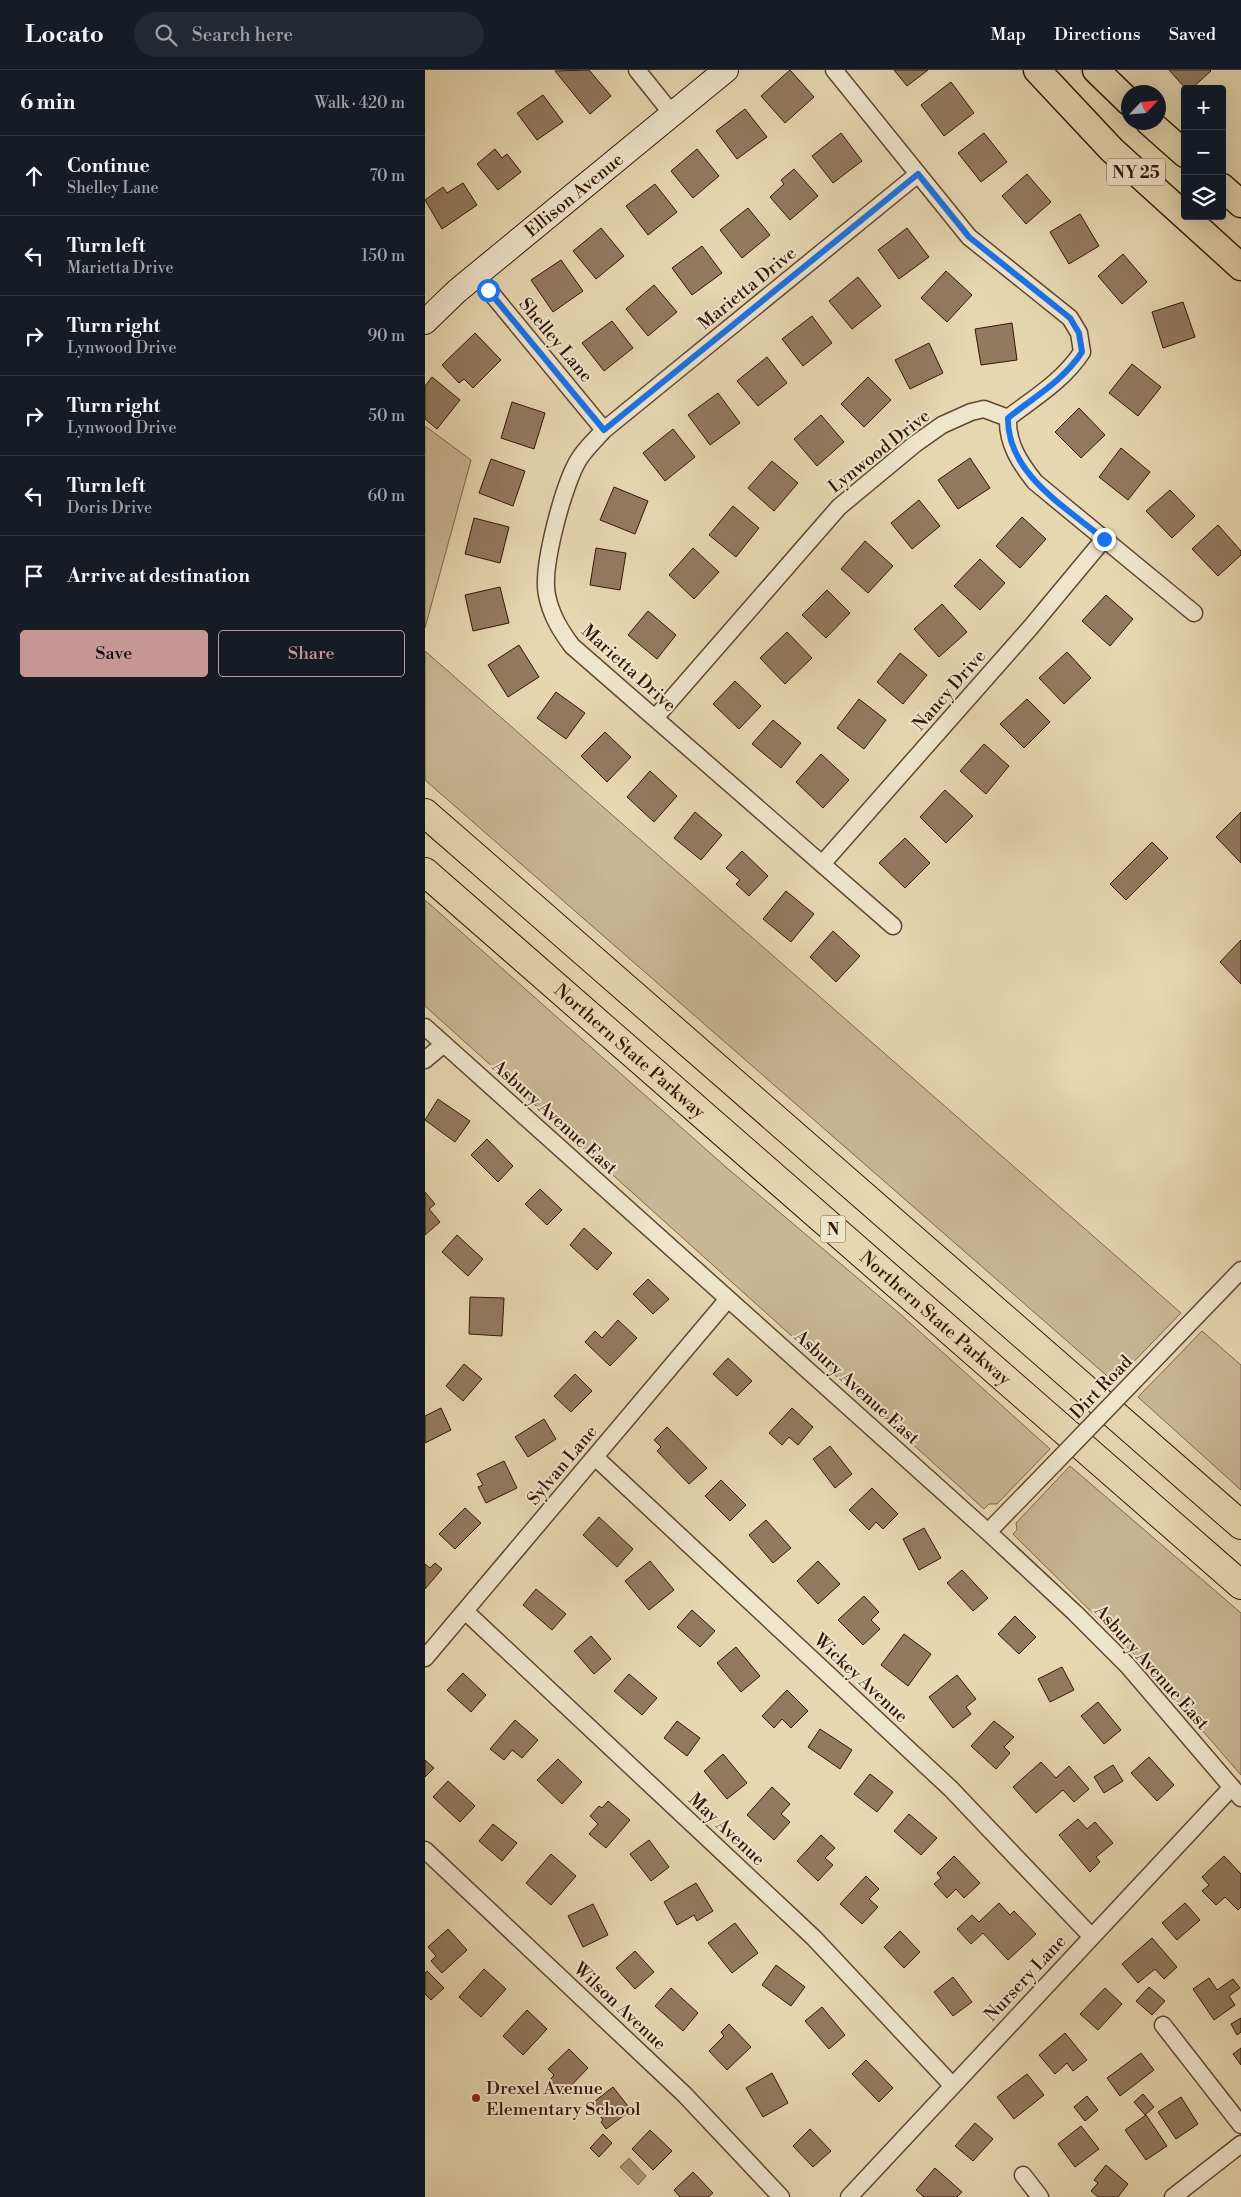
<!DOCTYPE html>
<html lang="en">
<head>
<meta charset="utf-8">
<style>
	body { margin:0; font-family:"Libre Bodoni",serif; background:#242831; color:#f1f3f6 }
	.controls { position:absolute; right:15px; top:15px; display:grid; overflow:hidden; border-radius:5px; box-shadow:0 5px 20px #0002 }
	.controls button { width:45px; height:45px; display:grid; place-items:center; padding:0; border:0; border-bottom:1px solid #363941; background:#171b24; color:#f1f3f6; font:25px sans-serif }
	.compass { position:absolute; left:696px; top:15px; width:45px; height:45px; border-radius:50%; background:#171b24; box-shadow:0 5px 20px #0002; rotate:64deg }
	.stop { position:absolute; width:15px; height:15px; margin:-11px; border:4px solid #1a73e8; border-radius:50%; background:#fff }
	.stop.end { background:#1a73e8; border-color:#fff; box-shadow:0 1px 5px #0008 }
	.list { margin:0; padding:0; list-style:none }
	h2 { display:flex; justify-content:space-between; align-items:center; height:65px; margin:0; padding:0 20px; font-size:21px }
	h2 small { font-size:16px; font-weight:400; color:#9ea1a6 }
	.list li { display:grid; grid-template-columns:32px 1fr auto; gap:15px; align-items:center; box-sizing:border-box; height:80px; padding:0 20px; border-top:1px solid #363941 }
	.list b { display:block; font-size:19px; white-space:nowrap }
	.list p { margin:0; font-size:16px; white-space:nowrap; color:#9ea1a6 }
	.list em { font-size:16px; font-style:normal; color:#9ea1a6 }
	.actions { display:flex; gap:10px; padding:15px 20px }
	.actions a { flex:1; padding:11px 0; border:1px solid #c59692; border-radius:5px; text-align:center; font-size:18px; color:#c59692 }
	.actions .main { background:#c59692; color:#111 }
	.icon { flex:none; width:28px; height:28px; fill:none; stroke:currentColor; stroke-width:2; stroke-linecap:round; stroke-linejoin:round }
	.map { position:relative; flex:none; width:816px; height:2127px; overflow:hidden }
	header { display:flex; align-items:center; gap:30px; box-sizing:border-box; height:70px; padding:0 25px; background:#171b24; border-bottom:1px solid #363941 }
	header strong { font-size:24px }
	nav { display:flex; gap:28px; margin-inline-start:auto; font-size:18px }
	.search { width:350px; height:45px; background:#242831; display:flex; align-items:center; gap:12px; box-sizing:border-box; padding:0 18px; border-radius:28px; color:#9ea1a6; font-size:19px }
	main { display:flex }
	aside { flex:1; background:#171b24 }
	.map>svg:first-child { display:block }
	.green { fill:#c8b694; stroke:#7f664d }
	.water { fill:#aa9577; stroke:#7c624a }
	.building { fill:#927a5f; stroke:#361606 }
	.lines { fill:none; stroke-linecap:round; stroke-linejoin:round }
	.street-casing { stroke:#624631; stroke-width:19 }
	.secondary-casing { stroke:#361606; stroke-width:26 }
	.primary-casing { stroke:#361606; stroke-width:29 }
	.highway-casing { stroke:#361606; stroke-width:30 }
	.street { stroke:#efe5cc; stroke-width:16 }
	.secondary { stroke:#efe5cc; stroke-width:24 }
	.primary { stroke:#e6d7b1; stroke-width:26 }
	.highway { stroke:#e6d7b1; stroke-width:28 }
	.street-bridge-casing { stroke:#624631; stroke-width:19; stroke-linecap:butt }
	.street-bridge { stroke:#efe5cc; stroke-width:16 }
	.route { stroke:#1a73e8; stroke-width:6 }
	.poi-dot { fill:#8f2418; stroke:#efe5cc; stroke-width:2 }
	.labels { text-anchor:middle; stroke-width:4; stroke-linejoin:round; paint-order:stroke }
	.shield { fill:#efe5cc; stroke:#6e5441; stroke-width:1 }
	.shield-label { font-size:16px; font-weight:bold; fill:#361606 }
	.street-label { font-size:18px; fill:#361606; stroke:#efe5cc }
	.poi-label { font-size:18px; fill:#361606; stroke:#efe5cc; text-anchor:start }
</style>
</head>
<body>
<header>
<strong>Locato</strong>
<div class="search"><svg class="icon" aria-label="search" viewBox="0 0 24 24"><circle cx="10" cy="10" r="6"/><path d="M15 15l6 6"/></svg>Search here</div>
<nav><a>Map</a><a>Directions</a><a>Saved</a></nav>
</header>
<main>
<aside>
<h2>6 min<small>Walk · 420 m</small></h2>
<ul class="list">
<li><svg class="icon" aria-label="ahead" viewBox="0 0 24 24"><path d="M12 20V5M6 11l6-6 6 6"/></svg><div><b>Continue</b><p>Shelley Lane</p></div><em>70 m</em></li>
<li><svg class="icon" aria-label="left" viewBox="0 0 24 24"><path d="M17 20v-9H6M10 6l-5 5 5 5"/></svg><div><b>Turn left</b><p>Marietta Drive</p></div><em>150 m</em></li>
<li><svg class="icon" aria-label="right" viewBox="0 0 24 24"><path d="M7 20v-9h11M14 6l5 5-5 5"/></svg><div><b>Turn right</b><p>Lynwood Drive</p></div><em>90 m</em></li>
<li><svg class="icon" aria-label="right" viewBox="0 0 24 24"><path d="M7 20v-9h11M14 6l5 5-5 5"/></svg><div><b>Turn right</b><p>Lynwood Drive</p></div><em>50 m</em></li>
<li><svg class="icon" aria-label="left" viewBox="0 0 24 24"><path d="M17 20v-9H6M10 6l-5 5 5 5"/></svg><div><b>Turn left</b><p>Doris Drive</p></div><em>60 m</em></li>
<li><svg class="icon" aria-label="arrive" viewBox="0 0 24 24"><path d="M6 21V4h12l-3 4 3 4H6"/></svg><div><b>Arrive at destination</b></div></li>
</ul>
<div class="actions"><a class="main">Save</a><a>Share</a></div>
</aside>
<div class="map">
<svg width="816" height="2127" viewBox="0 0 816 2127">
	<rect width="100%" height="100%" fill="#e6d7b1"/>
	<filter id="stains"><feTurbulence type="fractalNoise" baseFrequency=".004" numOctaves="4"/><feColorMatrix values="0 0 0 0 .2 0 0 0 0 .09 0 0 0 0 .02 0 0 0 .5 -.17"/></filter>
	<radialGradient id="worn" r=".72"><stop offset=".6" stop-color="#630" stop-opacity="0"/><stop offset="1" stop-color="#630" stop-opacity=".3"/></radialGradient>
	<path class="green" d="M0,356l46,34 -46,168z
		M0,581l756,662 -67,69 -689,-602z
		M0,830l302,268 172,145 151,136 -53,55h-8l-5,5 -88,-80v-7l-5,-4 -7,1 -459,-413z
		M777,1261l39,34v125l-103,-93z
		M645,1396l171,147v162l-92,-106 -136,-135 4,-4 -1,-7z"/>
	<path class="water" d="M204,2088l17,18 -8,9 -18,-18z"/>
	<path class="building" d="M164,0l22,26 -21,18 -35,-43z
		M365,0l24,27 -29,26 -24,-27z
		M469,0h34l-21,16z
		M744,0h41l1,1 -20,18h-5z
		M526,12l23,31 -30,23 -23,-31z
		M118,25l20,27 -26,18 -20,-27z
		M320,39l22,28 -30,22 -21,-28z
		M416,63l21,28 -29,22 -21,-27z
		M559,63l23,29 -26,20 -23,-29z
		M70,79l7,9 5,-4 14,18 -23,18 -21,-26z
		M272,79l22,27 -26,22 -22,-27z
		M369,99l24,27 -28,24 -20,-23 14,-13 -3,-4z
		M602,104l24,28 -25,22 -24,-28z
		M38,113l14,22 -35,24 -17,-29 18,-13 4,6z
		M230,114l22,28 -29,23 -22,-29z
		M323,138l22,27 -28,23 -22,-28z
		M655,144l19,32 -30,18 -19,-32z
		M176,158l23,28 -28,23 -23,-28z
		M482,158l22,29 -30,22 -21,-29z
		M277,176l20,27 -30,22 -20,-27z
		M698,184l24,28 -25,22 -24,-28z
		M136,190l22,31 -30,21 -22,-32z
		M521,201l26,24 -25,27 -26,-24z
		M433,207l23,29 -29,23 -23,-28z
		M229,215l23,27 -29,24 -22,-27z
		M758,232l12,35 -32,11 -11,-36z
		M387,246l20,27 -29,23 -21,-27z
		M187,251l21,27 -29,23 -22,-28z
		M587,253l5,37 -36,5 -6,-36z
		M50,263l26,27 -28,28 -9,-9 -5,4 -17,-18z
		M504,273l14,30 -33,16 -15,-29z
		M342,287l20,26 -29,23 -21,-25z
		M707,294l29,23 -23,29 -29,-23z
		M7,307l28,23 -23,29 -12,-10v-33z
		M443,307l23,23 -27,27 -23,-23z
		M293,323l22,30 -30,22 -22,-30z
		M87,332l33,11 -11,36 -33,-11z
		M654,338l26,27 -24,23 -26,-26z
		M396,345l23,27 -27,24 -23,-27z
		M248,359l22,28 -30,24 -22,-28z
		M696,378l29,24 -22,28 -29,-23z
		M545,388l20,30 -32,21 -20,-29z
		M66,389l34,12 -12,35 -34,-13z
		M347,391l26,22 -24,28 -26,-23z
		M189,417l34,14 -13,33 -35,-14z
		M745,420l25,26 -23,22 -26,-27z
		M494,430l21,26 -28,23 -21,-26z
		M308,436l26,22 -23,29 -27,-22z
		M597,447l24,22 -26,29 -24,-22z
		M49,448l35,9 -9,36 -35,-9z
		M793,455l23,26v4l-23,21 -26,-27z
		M440,471l28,25 -25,27 -27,-24z
		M171,478l30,5 -6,37 -30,-5z
		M268,478l26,24 -25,27 -25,-24z
		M555,489l25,24 -25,27 -26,-24z
		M75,517l9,36 -36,8 -8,-36z
		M402,520l23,23 -24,25 -24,-23z
		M681,525l27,24 -23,27 -28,-25z
		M517,534l25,28 -28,25 -25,-28z
		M223,541l28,24 -19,24 -29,-24z
		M362,562l25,26 -27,26 -25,-26z
		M94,575l20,32 -31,20 -20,-32z
		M642,582l24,26 -27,26 -25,-26z
		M475,583l27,22 -24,29 -26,-22z
		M310,611l26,25 -22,23 -26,-25z
		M131,622l29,21 -19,26 -29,-21z
		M434,629l27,21 -22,29 -27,-21z
		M602,629l23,23 -26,26 -24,-24z
		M348,650l28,23 -20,25 -29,-24z
		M180,662l26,25 -24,25 -26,-26z
		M559,674l25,22 -23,28 -26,-23z
		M396,684l28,26 -26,28 -27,-26z
		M225,701l27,25 -23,26 -27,-25z
		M520,720l28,26 -27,27 -26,-26z
		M270,742l27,23 -21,25 -27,-22z
		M816,742v51l-25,-26z
		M480,768l25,25 -25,25 -26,-25z
		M727,772l16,16 -42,42 -16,-16z
		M317,781l26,25 -19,20 -13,-12 4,-4 -14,-12z
		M361,821l28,23 -23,28 -28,-23z
		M408,861l27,25 -24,26 -26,-25z
		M816,870v44l-21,-22z
		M13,1029l32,22 -15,21 -30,-22z
		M62,1069l26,27 -15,16 -27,-27z
		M115,1119l22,21 -15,15 -22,-21z
		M0,1122l10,12 -6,5 11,13 -15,13z
		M159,1158l28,25 -15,17 -27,-25z
		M32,1165l26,24 -15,17 -26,-24z
		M223,1209l21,20 -16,15 -20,-20z
		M45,1227l34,1 -2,38 -33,-2z
		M193,1250l19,18 -27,28 -25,-24 10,-11 7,7z
		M303,1288l24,23 -15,15 -24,-22z
		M39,1294l18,15 -19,22 -17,-15z
		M150,1304l17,17 -21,21 -17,-16z
		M16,1338l10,22 -26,13v-27z
		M367,1338l21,19 -15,18 -9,-8 -7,8 -13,-12z
		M119,1349l12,20 -28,18 -13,-20z
		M242,1357l40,41 -18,16 -32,-33 4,-4 -7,-7z
		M405,1376l22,28 -17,14 -22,-29z
		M79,1391l13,27 -31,15 -8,-16 5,-2 -6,-11z
		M296,1410l25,25 -16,16 -25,-25z
		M447,1418l26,26 -15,15 -7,-7 -7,8 -20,-20z
		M40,1438l16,15 -26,26 -16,-15z
		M174,1447l34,32 -16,18 -34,-32z
		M341,1450l25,28 -18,15 -24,-28z
		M499,1458l17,30 -22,12 -16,-31z
		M225,1491l24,29 -25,20 -24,-29z
		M393,1491l22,23 -22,20 -21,-23z
		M10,1493l7,6 -17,20v-25l5,4z
		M537,1500l26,28 -15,13 -26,-28z
		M111,1519l30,25 -14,16 -29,-25z
		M439,1526l15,16 -8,8 9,9 -17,16 -25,-25z
		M267,1540l23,21 -15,16 -23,-20z
		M590,1546l21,21 -17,17 -21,-20z
		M479,1564l27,20 -23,32 -27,-21z
		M166,1566l20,23 -17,15 -20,-23z
		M311,1577l24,29 -19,16 -24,-29z
		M637,1597l12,23 -24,12 -12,-23z
		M38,1603l23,22 -15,17 -24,-22z
		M204,1604l28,24 -15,17 -28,-24z
		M532,1605l19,24 -10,8 5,7 -18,14 -24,-31z
		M362,1620l21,21 -17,17 -9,-9 -8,9 -12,-12z
		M673,1632l23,28 -17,14 -23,-28z
		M90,1650l23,20 -16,18 -10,-8 -8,10 -14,-11z
		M252,1651l23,17 -13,18 -23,-18z
		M569,1651l20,16 -10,10 6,6 -14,16 -25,-23z
		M395,1659l32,21 -12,19 -32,-22z
		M298,1684l24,29 -20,16 -23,-28z
		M724,1687l25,28 -17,16 -26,-28z
		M133,1689l24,23 -20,22 -25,-24z
		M0,1690l9,8 -9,9z
		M616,1692l15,16 13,-12 20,23 -15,13 -11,-12 -27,23 -23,-26z
		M688,1695l10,16 -19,12 -10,-16z
		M445,1704l23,18 -16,20 -23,-18z
		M23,1711l27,25 -15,16 -27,-25z
		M347,1717l18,17 -9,10 9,8 -16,18 -27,-25z
		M183,1731l22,19 -24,28 -17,-14 9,-10 -8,-8 9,-10 3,2z
		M484,1744l28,24 -16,17 -27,-24z
		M653,1749l9,10 8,-7 18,21 -17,14 4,5 -10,10 -31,-37z
		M68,1754l24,19 -15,18 -23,-20z
		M396,1765l14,13 -10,10 8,7 -15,16 -21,-20z
		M224,1770l20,27 -18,14 -21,-27z
		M126,1784l25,22 -25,29 -25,-22z
		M529,1786l26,27 -16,15 -8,-9 -9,9 -13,-14 7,-6 -4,-5z
		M799,1786l17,18v33l-3,3 -13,-13 -9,8 -14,-14 7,-6 -7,-8z
		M441,1806l13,13 -10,10 9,8 -16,17 -22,-20z
		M271,1813l17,28 -16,10 -3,-6 -17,10 -13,-23z
		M574,1833l11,12 4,-4 22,23 -28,26 -25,-27 -12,11 -14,-15 15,-14 7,7z
		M760,1833l15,17 -23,20 -15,-17z
		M168,1834l15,31 -25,12 -15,-31z
		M310,1853l23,30 -26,20 -24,-30z
		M23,1859l19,21 -25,23 -11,-12 5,-5 -8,-9z
		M475,1861l20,21 -16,16 -20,-21z
		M727,1868l25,29 -13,12 -9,-10 -17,14 -16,-19z
		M210,1881l19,21 -19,17 -19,-21z
		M351,1895l29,22 -14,19 -29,-21z
		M59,1899l22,20 -25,28 -22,-20z
		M2,1901l17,17 -13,12 -6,-6v-21z
		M528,1907l19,25 -19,14 -19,-24z
		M784,1908l8,12 16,-11 7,9 -11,8 6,9 -21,15 -21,-31z
		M724,1917l16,14 -13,14 -16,-14z
		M246,1918l27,25 -15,18 -28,-25z
		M680,1918l17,16 -24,26 -18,-16z
		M397,1937l23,28 -16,14 -24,-28z
		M102,1940l20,19 -24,26 -20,-19z
		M816,1948v14l-4,3 -6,-11z
		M304,1954l22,23 -24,23 -18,-19 15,-15 -3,-4z
		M640,1963l22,27 -14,11 -6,-8 -12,11 -16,-19z
		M816,1978v17l-8,-11z
		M144,1979l19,19 -25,26 -13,-14 4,-5 -6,-6z
		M716,1983l13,17 -34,26 -13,-18z
		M441,1990l27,28 -14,14 -27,-28z
		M347,2003l16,30 -25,14 -17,-29z
		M602,2004l17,21 -30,24 -17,-22z
		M188,2017l18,23 -25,19 -5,-7 2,-2 -12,-16z
		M718,2024l11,13 -9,8 -11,-13z
		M662,2026l11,14 -13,11 -11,-14z
		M756,2027l17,27 -22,15 -18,-27z
		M721,2045l21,31 -21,14 -21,-30z
		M550,2053l18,16 -20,22 -18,-15z
		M656,2056l18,23 -24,18 -17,-23z
		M385,2059l21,22 -18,16 -20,-21z
		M225,2060l22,21 -19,19 -21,-21z
		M178,2064l9,9 -13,14 -9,-9z
		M681,2095l22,19 -10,13h-20l-7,-6 7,-8 -4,-3z
		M510,2098l27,24 -5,5h-33l-8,-7z
		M268,2102l20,21 -5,4h-28l-6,-7z"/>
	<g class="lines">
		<defs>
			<path id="street" d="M212,0l36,45
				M409,0l135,167 101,81 9,15 3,19c-19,29 -48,46 -74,66
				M52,206l127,154
				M583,348c-1,26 12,45 27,64l159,131
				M230,648l184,-211 76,-63 27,-19 29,-13 13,-3 24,9
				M397,794l208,-236 74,-89
				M468,856l-321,-280c-12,-16 -21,-31 -25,-51 -6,-28 17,-112 32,-136 7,-11 17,-20 25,-29l314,-256
				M0,957l563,505 87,81 53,53 113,132
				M0,990l19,-16
				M710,1310l106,-110
				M170,1387l356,332 140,147
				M563,1462l66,-68
				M40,1541l349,327 138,147
				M0,1588l303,-359
				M0,1780l259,244 97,103
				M738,1955l78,100
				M598,2105l17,22
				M424,2127l383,-410
				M748,2127l68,-53"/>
			<g id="secondary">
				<path id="s1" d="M0,252l32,-31 269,-221"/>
			</g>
			<path id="primary" d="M612,0l75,80 129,117
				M671,0l33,32
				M724,52l36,32
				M797,117l19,17"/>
			<g id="highway">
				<path d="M0,743l816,712"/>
				<path id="s2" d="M0,802l816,713"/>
			</g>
		</defs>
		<use href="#street" class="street-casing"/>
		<use href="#secondary" class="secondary-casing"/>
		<use href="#primary" class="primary-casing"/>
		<use href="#highway" class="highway-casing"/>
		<use href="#street" class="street"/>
		<use href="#secondary" class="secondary"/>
		<use href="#primary" class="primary"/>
		<use href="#highway" class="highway"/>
		<defs>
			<path id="street-bridge" d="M629,1394l81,-84"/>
		</defs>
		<use href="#street-bridge" class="street-bridge-casing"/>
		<use href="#street-bridge" class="street-bridge"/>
	</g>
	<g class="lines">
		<path class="route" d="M63,220l116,140 314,-256 51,63 101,81 9,15 3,19c-19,29 -48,45 -74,66 -1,56 58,89 96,121"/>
	</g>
	<circle class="poi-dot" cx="51" cy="2028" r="5"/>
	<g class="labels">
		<g class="shield">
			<rect x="682" y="88.5" width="58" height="27" rx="4"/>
			<rect x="395.5" y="1145.5" width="25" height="27" rx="4"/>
		</g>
		<g class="shield-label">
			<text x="711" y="108">NY 25</text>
			<text x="408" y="1165">N</text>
		</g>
		<g class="street-label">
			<text dy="6" stroke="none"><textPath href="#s1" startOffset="196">Ellison Avenue</textPath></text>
			<text transform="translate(322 218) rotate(-39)" y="6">Marietta Drive</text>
			<text transform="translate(131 270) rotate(50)" y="6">Shelley Lane</text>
			<text transform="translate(454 381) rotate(-38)" y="6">Lynwood Drive</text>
			<text transform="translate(204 598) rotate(42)" y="6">Marietta Drive</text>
			<text transform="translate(524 620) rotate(-49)" y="6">Nancy Drive</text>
			<text dy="6" stroke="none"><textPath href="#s2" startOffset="272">Northern State Parkway</textPath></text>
			<text transform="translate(130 1047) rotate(42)" y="6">Asbury Avenue East</text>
			<text dy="6" stroke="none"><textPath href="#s2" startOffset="678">Northern State Parkway</textPath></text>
			<text transform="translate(432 1317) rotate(42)" y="6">Asbury Avenue East</text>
			<text transform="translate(676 1317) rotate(-46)" y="6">Dirt Road</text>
			<text transform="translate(137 1395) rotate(-50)" y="6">Sylvan Lane</text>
			<text transform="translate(727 1597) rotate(48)" y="6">Asbury Avenue East</text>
			<text transform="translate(436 1608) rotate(43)" y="6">Wickey Avenue</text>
			<text transform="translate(302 1759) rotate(43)" y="6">May Avenue</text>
			<text transform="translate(600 1908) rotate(-47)" y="6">Nursery Lane</text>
			<text transform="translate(195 1936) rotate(43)" y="6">Wilson Avenue</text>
		</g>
		<g class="poi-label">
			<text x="61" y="2024">Drexel Avenue<tspan x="61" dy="21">Elementary School</tspan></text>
		</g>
	</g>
	<rect width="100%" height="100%" filter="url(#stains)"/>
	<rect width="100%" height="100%" fill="url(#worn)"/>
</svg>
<div class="controls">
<button>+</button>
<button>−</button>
<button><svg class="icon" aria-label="layers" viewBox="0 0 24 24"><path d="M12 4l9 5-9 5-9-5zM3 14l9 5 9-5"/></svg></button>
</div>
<svg class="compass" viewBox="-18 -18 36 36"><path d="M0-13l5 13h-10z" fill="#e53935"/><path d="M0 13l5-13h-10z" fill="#9ea1a6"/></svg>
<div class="stop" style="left:63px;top:220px"></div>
<div class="stop end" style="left:679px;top:469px"></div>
</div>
</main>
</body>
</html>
